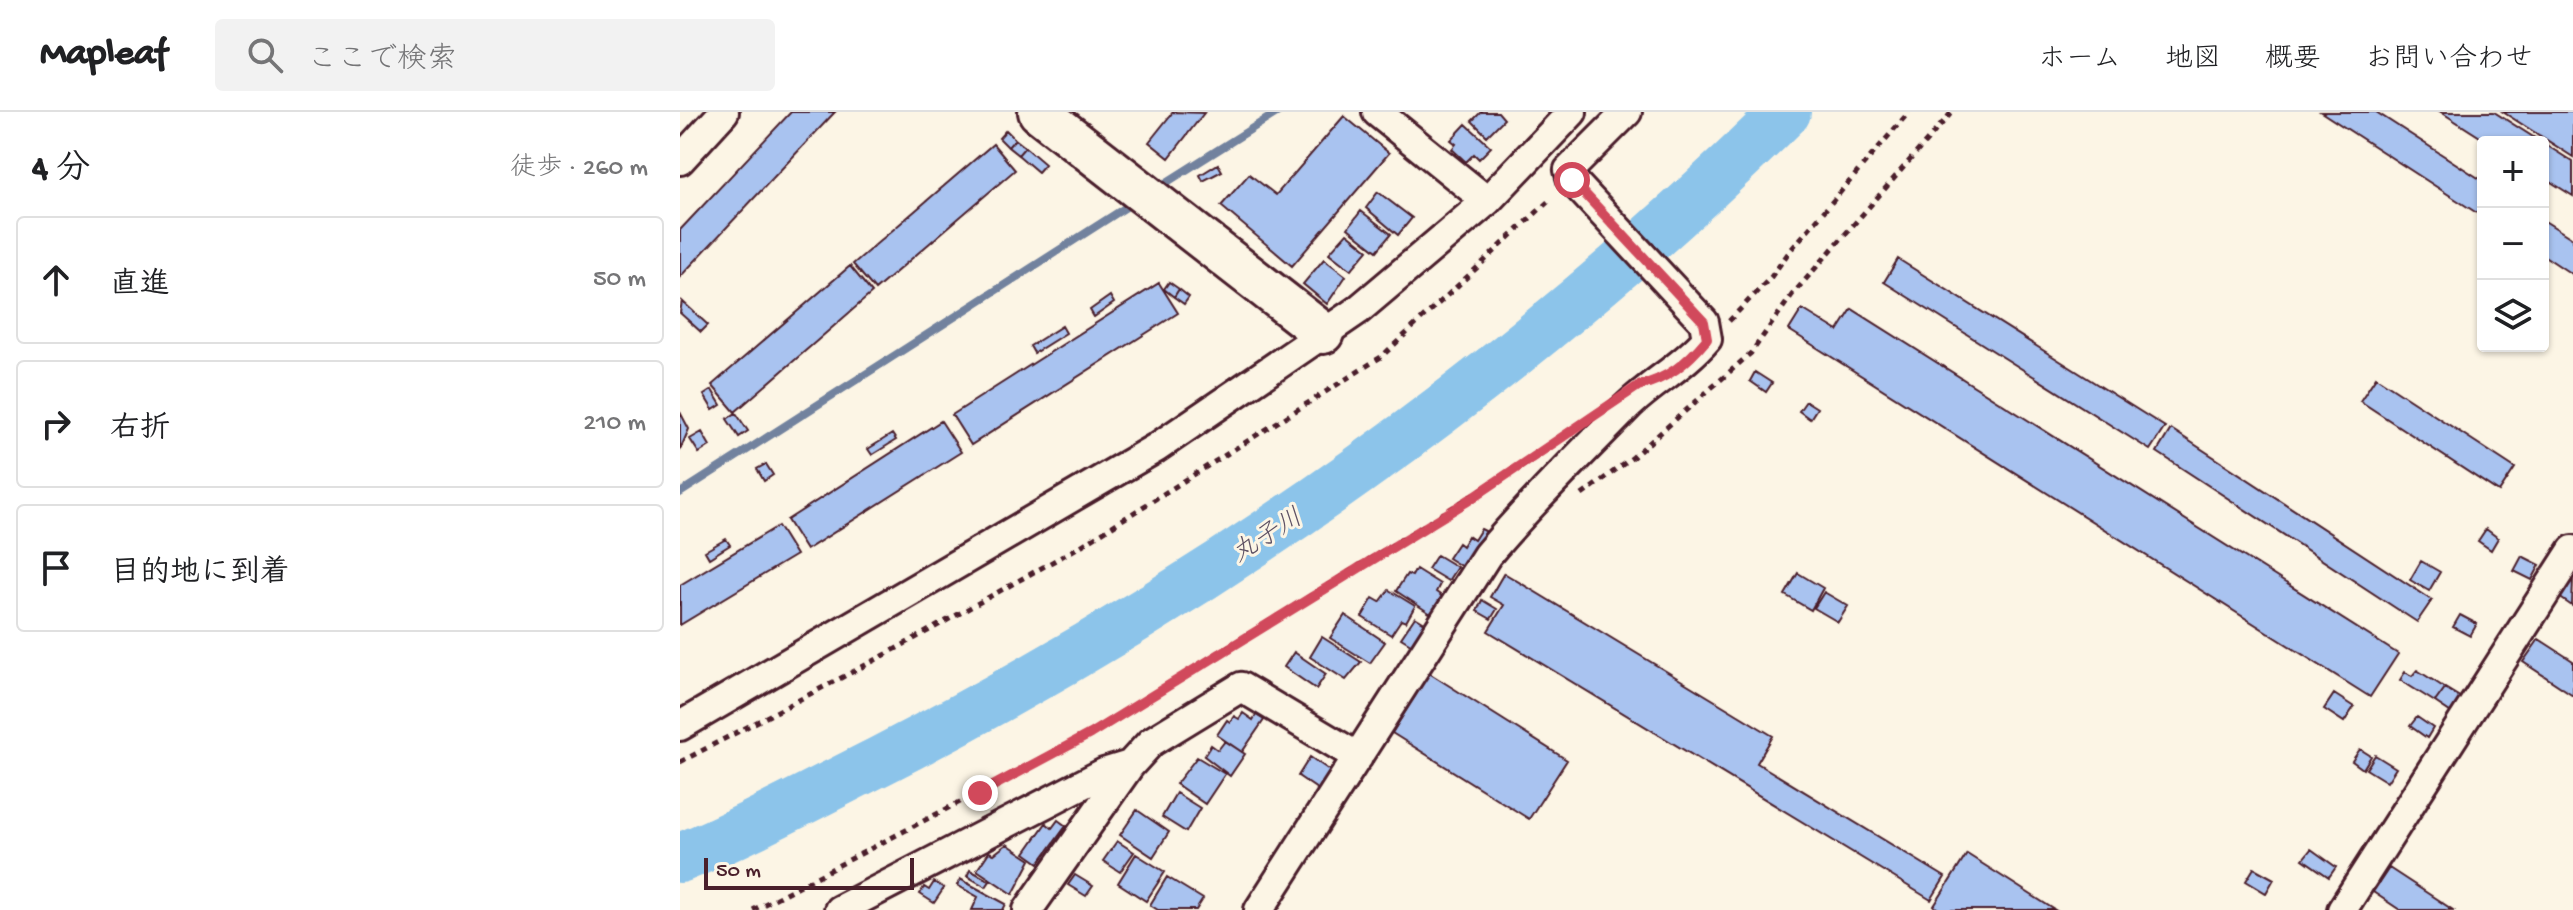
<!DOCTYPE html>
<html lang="ja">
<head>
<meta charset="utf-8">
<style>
	body { margin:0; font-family:"Gochi Hand","Klee One",sans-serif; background:#f2f2f2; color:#202124 }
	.controls { position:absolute; right:24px; top:24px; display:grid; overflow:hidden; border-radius:8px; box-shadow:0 2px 6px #0004 }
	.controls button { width:72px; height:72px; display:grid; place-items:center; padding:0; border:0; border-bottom:2px solid #e0e0e0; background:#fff; color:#202124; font:40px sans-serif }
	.scale { position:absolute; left:24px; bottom:20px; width:210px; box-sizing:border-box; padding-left:8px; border:4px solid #4a1f2b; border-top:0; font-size:22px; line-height:28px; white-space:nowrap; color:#4a1f2b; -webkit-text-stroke:6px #fcf5e5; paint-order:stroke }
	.stop { position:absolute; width:24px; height:24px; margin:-18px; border:6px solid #d1495b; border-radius:50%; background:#fff }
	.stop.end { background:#d1495b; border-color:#fff; box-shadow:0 2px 8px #0008 }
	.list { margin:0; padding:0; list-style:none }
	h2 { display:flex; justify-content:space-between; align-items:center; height:104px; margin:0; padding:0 32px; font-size:34px }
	h2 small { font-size:26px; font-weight:400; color:#757577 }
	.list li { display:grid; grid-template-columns:52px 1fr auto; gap:24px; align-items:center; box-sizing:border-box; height:128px; margin:0 16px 16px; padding:0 16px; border:2px solid #e0e0e0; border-radius:8px }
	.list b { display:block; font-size:30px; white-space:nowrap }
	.list em { font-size:26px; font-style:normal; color:#757577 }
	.icon { flex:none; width:44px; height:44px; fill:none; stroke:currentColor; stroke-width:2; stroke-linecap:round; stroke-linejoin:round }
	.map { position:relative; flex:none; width:1893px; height:798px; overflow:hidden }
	header { display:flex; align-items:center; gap:48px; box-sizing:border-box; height:112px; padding:0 40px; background:#fff; border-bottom:2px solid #e0e0e0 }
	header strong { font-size:38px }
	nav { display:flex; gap:44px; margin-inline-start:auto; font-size:28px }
	.search { width:560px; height:72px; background:#f2f2f2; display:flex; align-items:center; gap:20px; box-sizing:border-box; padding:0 28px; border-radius:8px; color:#757577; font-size:30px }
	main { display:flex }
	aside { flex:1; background:#fff }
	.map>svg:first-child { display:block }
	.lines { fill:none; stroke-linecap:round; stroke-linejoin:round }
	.stream { stroke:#72829e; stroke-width:8 }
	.river { stroke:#8cc4ea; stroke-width:50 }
	.building { fill:#a9c3f0; stroke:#4a1f2b; stroke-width:2 }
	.street-casing { stroke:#4a1f2b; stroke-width:34 }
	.secondary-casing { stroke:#4a1f2b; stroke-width:46 }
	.path { stroke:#4a1f2b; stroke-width:5; stroke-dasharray:6 6; stroke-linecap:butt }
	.street { stroke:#fcf5e5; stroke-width:28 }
	.secondary { stroke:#fcf5e5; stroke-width:40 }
	.route { stroke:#d1495b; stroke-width:10 }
	.labels { text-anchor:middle; stroke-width:6; stroke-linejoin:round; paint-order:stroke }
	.water-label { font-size:26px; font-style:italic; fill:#5e5164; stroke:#fcf5e5 }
</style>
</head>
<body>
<header>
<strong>Mapleaf</strong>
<div class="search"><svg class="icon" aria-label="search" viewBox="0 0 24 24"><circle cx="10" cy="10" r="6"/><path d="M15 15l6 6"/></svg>ここで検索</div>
<nav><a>ホーム</a><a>地図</a><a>概要</a><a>お問い合わせ</a></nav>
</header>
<main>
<aside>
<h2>4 分<small>徒歩 · 260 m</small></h2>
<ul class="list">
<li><svg class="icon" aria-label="ahead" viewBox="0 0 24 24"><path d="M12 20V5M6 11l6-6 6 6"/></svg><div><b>直進</b></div><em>50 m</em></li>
<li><svg class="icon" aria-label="right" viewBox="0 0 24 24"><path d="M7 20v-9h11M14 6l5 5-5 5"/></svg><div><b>右折</b></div><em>210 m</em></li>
<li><svg class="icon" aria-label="arrive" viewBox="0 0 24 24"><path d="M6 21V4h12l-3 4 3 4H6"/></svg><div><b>目的地に到着</b></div></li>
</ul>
</aside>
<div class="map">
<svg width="1893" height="798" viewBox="0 0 1893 798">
	<rect width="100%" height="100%" fill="#fcf5e5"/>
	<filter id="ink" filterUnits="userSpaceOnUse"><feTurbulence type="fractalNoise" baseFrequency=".0125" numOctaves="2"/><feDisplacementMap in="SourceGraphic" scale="16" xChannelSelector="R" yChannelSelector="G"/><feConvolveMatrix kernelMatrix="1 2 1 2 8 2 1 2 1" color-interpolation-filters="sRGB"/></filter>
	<g filter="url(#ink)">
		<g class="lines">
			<path class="stream" d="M476,77l122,-77
				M0,381l454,-291"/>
			<path class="river" d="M0,746c68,-28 134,-64 200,-97 331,-169 641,-388 906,-649"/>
		</g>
		<path class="building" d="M111,0h44l-155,165v-47z
			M493,0l31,1 -35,45 -20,-16z
			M801,0h17l6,7 -17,17 -15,-15z
			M1641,0h55l107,69v36z
			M1761,0h53l47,30h-53z
			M1823,0h70v45z
			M664,4l45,37 -97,113 -71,-60 28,-32 27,21z
			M786,12l25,23 -12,12 -5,-5 -8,8 -14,-13 4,-5 -5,-4z
			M326,18l9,9 -7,8 -9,-9z
			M335,27l10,8 -7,8 -10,-8z
			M1863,31l30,19v34l-30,-19z
			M313,32l22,26 -140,120 -22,-26z
			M345,35l20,17 -7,8 -20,-17z
			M538,52l4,7 -19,10 -3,-6z
			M698,80l34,26 -14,17 -32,-27z
			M681,99l30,23 -14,17 -29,-23z
			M1863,108l30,19v36l-30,-20z
			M667,121l21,17 -17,20 -22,-17z
			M644,147l22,17 -19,28 -24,-20z
			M1218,147l267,168 -15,23 -266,-168z
			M170,154l22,27 -137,119 -23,-27z
			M489,170l10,7 -5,8 -10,-8z
			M479,171l19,30 -207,132 -19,-30z
			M499,177l10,8 -5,7 -10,-7z
			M430,184l4,7 -20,14 -4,-7z
			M2,189l26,24 -7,7 -21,-19z
			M1122,197l36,22 14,-22 546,345 -28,43 -581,-367z
			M382,214l4,7 -32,20 -4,-7z
			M1075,260l17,11 -6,9 -16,-11z
			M1696,265l139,91 -16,24 -139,-91z
			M32,278l9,15 -8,5 -9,-15z
			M1126,289l11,7 -7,11 -11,-8z
			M0,300l9,17 -9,21z
			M56,301l12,18 -9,6 -12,-18z
			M261,309l20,31 -155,98 -19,-30z
			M1491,317l261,171 -15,22 -260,-170z
			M22,320l8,14 -11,7 -9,-14z
			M212,322l4,6 -24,15 -4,-6z
			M86,352l7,11 -9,6 -7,-12z
			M98,414l18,29 -116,70v-40z
			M801,417l10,5 -24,36 -19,-12 10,-15 4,3 6,-10 6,4z
			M1806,417l12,9 -7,12 -13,-9z
			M46,427l4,6 -21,13 -4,-7z
			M757,443l20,12 -9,14 -20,-12z
			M1842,444l18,9 -8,15 -18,-9z
			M1741,449l19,11 -11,19 -19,-11z
			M736,457l24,15 -4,8 7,5 -12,17 -35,-23 11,-17 5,2z
			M824,461l269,163 -16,27 188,114 -14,23 -443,-269 16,-26 -14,-8z
			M1118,461l25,15 -12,22 -26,-15z
			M1891,467l2,1 -1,26 -13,-9z
			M709,478l26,16 -9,16 -5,-2 -10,15 -29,-18 11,-19 7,4z
			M1144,480l24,14 -10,16 -24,-14z
			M802,488l15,9 -6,10 -14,-8z
			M665,503l40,27 -15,21 -40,-25z
			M1780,503l17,9 -7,12 -17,-9z
			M735,505l13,8 -14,21 -13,-8z
			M642,525l39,25 -15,18 -36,-23z
			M1859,527l34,22v34l-50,-33z
			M614,540l32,22 -10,15 -32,-22z
			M1737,558l28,18 -10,14 -35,-22 5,-8 7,4z
			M749,561l138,87 -38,59 -137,-86z
			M1765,576l18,11 -10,15 -18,-12z
			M1654,582l20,13 -10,15 -20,-13z
			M563,601l10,7 3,-5 8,5 -22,32 -25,-17 10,-15 3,2 4,-6 5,3z
			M1737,605l16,11 -6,10 -17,-12z
			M545,629l20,13 -15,22 -26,-20 7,-11 7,5z
			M1680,637l11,7 -8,13 -11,-8z
			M1695,643l21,13 -9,14 -21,-13z
			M517,645l28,17 -20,30 -29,-20z
			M630,645l22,15 -12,19 -22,-15z
			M496,681l24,15 -14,24 -24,-15z
			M457,698l32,22 -16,25 -33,-22z
			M378,708l8,6 -27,37 -14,-10 21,-30 6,5z
			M437,729l17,11 -14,20 -17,-11z
			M327,732l24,16 -18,34 -36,-24 12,-18 5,2z
			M1631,737l25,18 -7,10 -26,-18z
			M456,742l29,18 -19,29 -28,-18z
			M1287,742l88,56h-115l-6,-4z
			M1574,756l20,11 -8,14 -20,-12z
			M1709,756l64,42h-53l-27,-18z
			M290,758l20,11 -4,6 -19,-11z
			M395,763l18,11 -7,10 -18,-11z
			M487,765l36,22 -7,11h-38l-8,-5z
			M280,767l46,25 -3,6h-31l6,-13 -21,-12z
			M254,770l10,6 -10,15 -14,-9 4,-7 5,3z"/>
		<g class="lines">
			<defs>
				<path id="street" d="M697,0l110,89
					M0,48l44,-48
					M0,614l476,-278 202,-138 129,-109 85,-89
					M159,798l265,-137 26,-8 21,-23 90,-55 117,70
					M348,798l102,-145
					M579,798l228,-355c44,-52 92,-99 140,-148 25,-25 57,-41 80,-68l-3,-17 -132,-142 -3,-10 58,-58
					M1662,798l231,-360"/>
				<path id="secondary" d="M359,0l284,221"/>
			</defs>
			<use href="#street" class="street-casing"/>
			<use href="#secondary" class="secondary-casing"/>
			<path class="path" d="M1049,209l42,-44 18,-25 120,-140
				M902,383l51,-38 118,-104 41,-58 160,-183
				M0,650l203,-106 196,-109 302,-190 171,-159
				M73,798l337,-176 449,-280"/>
			<use href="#street" class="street"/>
			<use href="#secondary" class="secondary"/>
		</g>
	</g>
	<g class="lines" filter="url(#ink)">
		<path class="route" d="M300,681l110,-59 376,-232 172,-116c30,-7 49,-23 69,-47l-3,-17 -132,-142"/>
	</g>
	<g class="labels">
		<g class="water-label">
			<text transform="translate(586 422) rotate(-32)" y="9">丸子川</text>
		</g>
	</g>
</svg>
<div class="controls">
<button>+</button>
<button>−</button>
<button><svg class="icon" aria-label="layers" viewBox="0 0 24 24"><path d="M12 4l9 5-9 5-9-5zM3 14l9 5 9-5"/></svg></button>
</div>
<div class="scale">50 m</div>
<div class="stop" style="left:892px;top:68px"></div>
<div class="stop end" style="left:300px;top:681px"></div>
</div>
</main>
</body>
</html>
